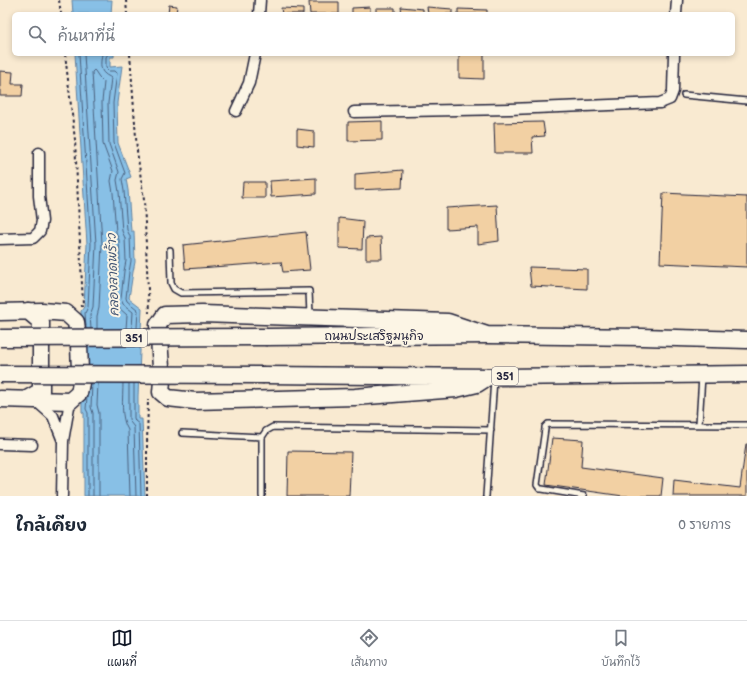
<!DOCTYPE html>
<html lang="th">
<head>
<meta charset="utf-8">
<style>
	body { margin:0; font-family:"Balsamiq Sans","Playpen Sans Thai",sans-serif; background:#f2f2f3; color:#1f2937 }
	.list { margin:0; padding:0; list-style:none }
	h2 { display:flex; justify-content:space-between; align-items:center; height:52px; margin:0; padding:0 16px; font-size:17px }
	h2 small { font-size:13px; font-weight:400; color:#747a83 }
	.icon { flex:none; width:22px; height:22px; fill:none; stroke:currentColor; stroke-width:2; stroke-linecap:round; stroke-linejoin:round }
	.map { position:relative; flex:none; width:747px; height:496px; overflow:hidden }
	.search { position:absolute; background:#fff; box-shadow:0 2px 6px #0003; left:12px; right:12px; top:12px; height:44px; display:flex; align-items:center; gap:10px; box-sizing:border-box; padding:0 14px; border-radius:6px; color:#747a83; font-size:15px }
	.sheet { height:124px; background:#fff }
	nav { display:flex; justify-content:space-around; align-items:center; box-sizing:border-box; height:56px; border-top:1px solid #e0e1e3; background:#fff; font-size:11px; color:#747a83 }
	nav a { display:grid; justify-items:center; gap:2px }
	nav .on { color:#111827 }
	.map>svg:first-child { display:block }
	.water { fill:#88c0e6; stroke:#5f81a2 }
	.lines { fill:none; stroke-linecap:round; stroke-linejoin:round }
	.shore { stroke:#4b617f; stroke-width:1 }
	.building { fill:#f2d0a3; stroke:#22223b }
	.lane-casing { stroke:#22223b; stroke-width:8 }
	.street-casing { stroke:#22223b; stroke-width:13 }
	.primary-casing { stroke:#22223b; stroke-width:19 }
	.path { stroke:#22223b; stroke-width:2; stroke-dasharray:3 3; stroke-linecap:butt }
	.lane { stroke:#fcf5e5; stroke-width:5 }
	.street { stroke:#fcf5e5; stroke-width:10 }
	.primary { stroke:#fcf5e5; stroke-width:16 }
	.primary-bridge-casing { stroke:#22223b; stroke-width:19; stroke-linecap:butt }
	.primary-bridge { stroke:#fcf5e5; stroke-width:16 }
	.labels { text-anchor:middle; stroke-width:4; stroke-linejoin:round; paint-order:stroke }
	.shield { fill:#fcf5e5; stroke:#63616e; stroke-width:1 }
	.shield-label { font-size:11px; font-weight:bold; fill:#22223b }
	.street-label { font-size:12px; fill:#22223b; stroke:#fcf5e5 }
	.water-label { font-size:13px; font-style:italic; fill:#465977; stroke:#fcf5e5 }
</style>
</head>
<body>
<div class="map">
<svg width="747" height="496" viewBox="0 0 747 496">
	<rect width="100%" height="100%" fill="#f9ead1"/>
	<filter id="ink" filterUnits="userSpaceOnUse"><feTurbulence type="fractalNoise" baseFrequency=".025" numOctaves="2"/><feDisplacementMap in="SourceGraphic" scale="8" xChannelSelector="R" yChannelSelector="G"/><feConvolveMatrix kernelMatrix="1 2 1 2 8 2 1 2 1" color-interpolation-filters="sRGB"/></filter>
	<g filter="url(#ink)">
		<path class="water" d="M72,0h40l-1,14h-38z
			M75,54h39v3h-4v10l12,-1 -5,37 1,40 13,34 -5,2 2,11 3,41h3l1,31 -2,10 -4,26 13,10 -4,88v23h4l3,77h-61v-83l-2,-1 -1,-101 3,-4 3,-63z"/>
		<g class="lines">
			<path class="shore" d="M79,54l12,190 -3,63 -3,6 1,13
				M84,54l12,190 -3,63 -3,8 1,14
				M102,54c-1,6 -3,16 3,20 2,2 4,2 6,4l-3,25 1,41 10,28 -2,8 2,12 3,39 3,7 1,23 -2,10 -3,28 2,5 10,8 -1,17
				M108,54l-2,3v11l3,3h6l2,2 -4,30 1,40 11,30 -3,6 2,12 3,39 3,6 1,25 -2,11 -3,26 1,3 11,9 -1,18
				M97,329v-13l2,-8 3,-64 -10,-172 2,-2 1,1 4,6 5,5 -2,20 1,42 10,27 -2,10 2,12 3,39 3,8 1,20 -2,11 -3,29 3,7 9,8 -1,14
				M92,383l-1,24 2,6v83
				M98,383l-1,22 2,8v83
				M123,383c0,15 -3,35 5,47l2,66
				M129,383v36l1,3 4,5 2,69
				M134,384v34l1,3 4,3 2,72
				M87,397l-1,12 2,4v83"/>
		</g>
		<path class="building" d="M309,2h30v12h-29z
			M169,5l8,1 -1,8h-8z
			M370,7v7h-18v-6z
			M401,7l22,2v5h-21z
			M427,7l25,2v5h-24z
			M281,8l22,1v5h-21z
			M376,8h19v6h-19z
			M458,9l29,1v4h-29z
			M459,54h25v25l-25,-1z
			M0,71l13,1 -1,12h11l-1,12h-22z
			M382,121v19l-34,1v-19z
			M543,122l2,14 -13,1 1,16h-38l-1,-30z
			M297,129l17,2v16l-17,-2z
			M403,170l-1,18 -47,2v-16z
			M316,178v16l-45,3 -1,-16z
			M243,182h22v16h-23z
			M663,193l84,4v70l-87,-4z
			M497,205l2,36 -21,3v-17l-32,2v-21z
			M339,218l24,3 -1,28 -23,-1z
			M306,232l4,38 -27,2 -2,-10 -96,7 -2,-24z
			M381,237l1,22h-16v-21z
			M529,267l58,2v20l-56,-3z
			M552,438l31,2 -2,27 82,11 -2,18h-38l-77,-11z
			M746,444h1v52h-74l1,-16 66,8z
			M288,451l63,1 -2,44h-62z"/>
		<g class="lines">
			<defs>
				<path id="lane" d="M684,95l63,6
					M170,250l1,33 3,6 7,4 128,-2 1,24
					M699,424l3,-48
					M182,433l80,4 4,-6 7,-4 218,3
					M262,496v-59
					M486,496l8,-117
					M584,496l-42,-7h-2l-3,-4 8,-56v-2l3,-3 199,1"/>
				<path id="street" d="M259,14l1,-14
					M676,14l1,-14
					M236,111l13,-28 6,-29
					M354,112l156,-3 150,-6 10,-4 3,-8 1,-37
					M0,239l33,-1 7,-7 2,-10 -3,-25v-43
					M35,400l18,16 10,25
					M0,444l32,1
					M62,496l1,-55 7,-40"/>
				<path id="primary" d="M0,312l42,-1 24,2 10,9 3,23 1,26 1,12 -2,10 -9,8 -70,-2
					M487,335l-39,-13 -246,-8 -37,1 -7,10 4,56 -1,11 7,6 27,3 160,-4 101,-8 21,-5 11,-7
					M267,337l220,-2 155,2 105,3
					M264,375l230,2 253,-3
					M27,399l14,-8v-69l-13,-11"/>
			</defs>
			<use href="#lane" class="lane-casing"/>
			<use href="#street" class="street-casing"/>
			<use href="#primary" class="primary-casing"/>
			<path class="path" d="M59,0l2,14
				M126,0l1,14
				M65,54l10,86 8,165 -3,1
				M130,54l7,97 7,49 5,113
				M147,496v-51l1,-46"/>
			<use href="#lane" class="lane"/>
			<use href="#street" class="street"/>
			<use href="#primary" class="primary"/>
			<defs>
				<path id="primary-bridge" d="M0,338l267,-1
					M0,374l264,1"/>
			</defs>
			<use href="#primary-bridge" class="primary-bridge-casing"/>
			<use href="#primary-bridge" class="primary-bridge"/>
		</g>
	</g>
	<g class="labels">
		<g class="shield">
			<rect x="121" y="329" width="26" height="18" rx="3"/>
			<rect x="492" y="367" width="26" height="18" rx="3"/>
		</g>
		<g class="shield-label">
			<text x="134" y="342">351</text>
			<text x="505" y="380">351</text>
		</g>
		<g class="street-label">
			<text x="374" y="340">ถนนประเสริฐมนูกิจ</text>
		</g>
		<g class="water-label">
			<text transform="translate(112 275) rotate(-92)" y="5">คลองลาดพร้าว</text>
		</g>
	</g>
</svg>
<div class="search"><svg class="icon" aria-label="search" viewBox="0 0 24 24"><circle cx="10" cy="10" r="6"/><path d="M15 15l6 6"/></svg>ค้นหาที่นี่</div>
</div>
<section class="sheet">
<h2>ใกล้เคียง<small>0 รายการ</small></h2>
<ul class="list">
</ul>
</section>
<nav>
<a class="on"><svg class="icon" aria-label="map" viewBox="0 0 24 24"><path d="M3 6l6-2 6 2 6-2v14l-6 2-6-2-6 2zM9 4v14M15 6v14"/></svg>แผนที่</a>
<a><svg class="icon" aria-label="directions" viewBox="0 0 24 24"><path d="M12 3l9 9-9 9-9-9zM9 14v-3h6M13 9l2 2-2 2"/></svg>เส้นทาง</a>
<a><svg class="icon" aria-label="saved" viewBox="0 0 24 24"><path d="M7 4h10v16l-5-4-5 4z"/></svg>บันทึกไว้</a>
</nav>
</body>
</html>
